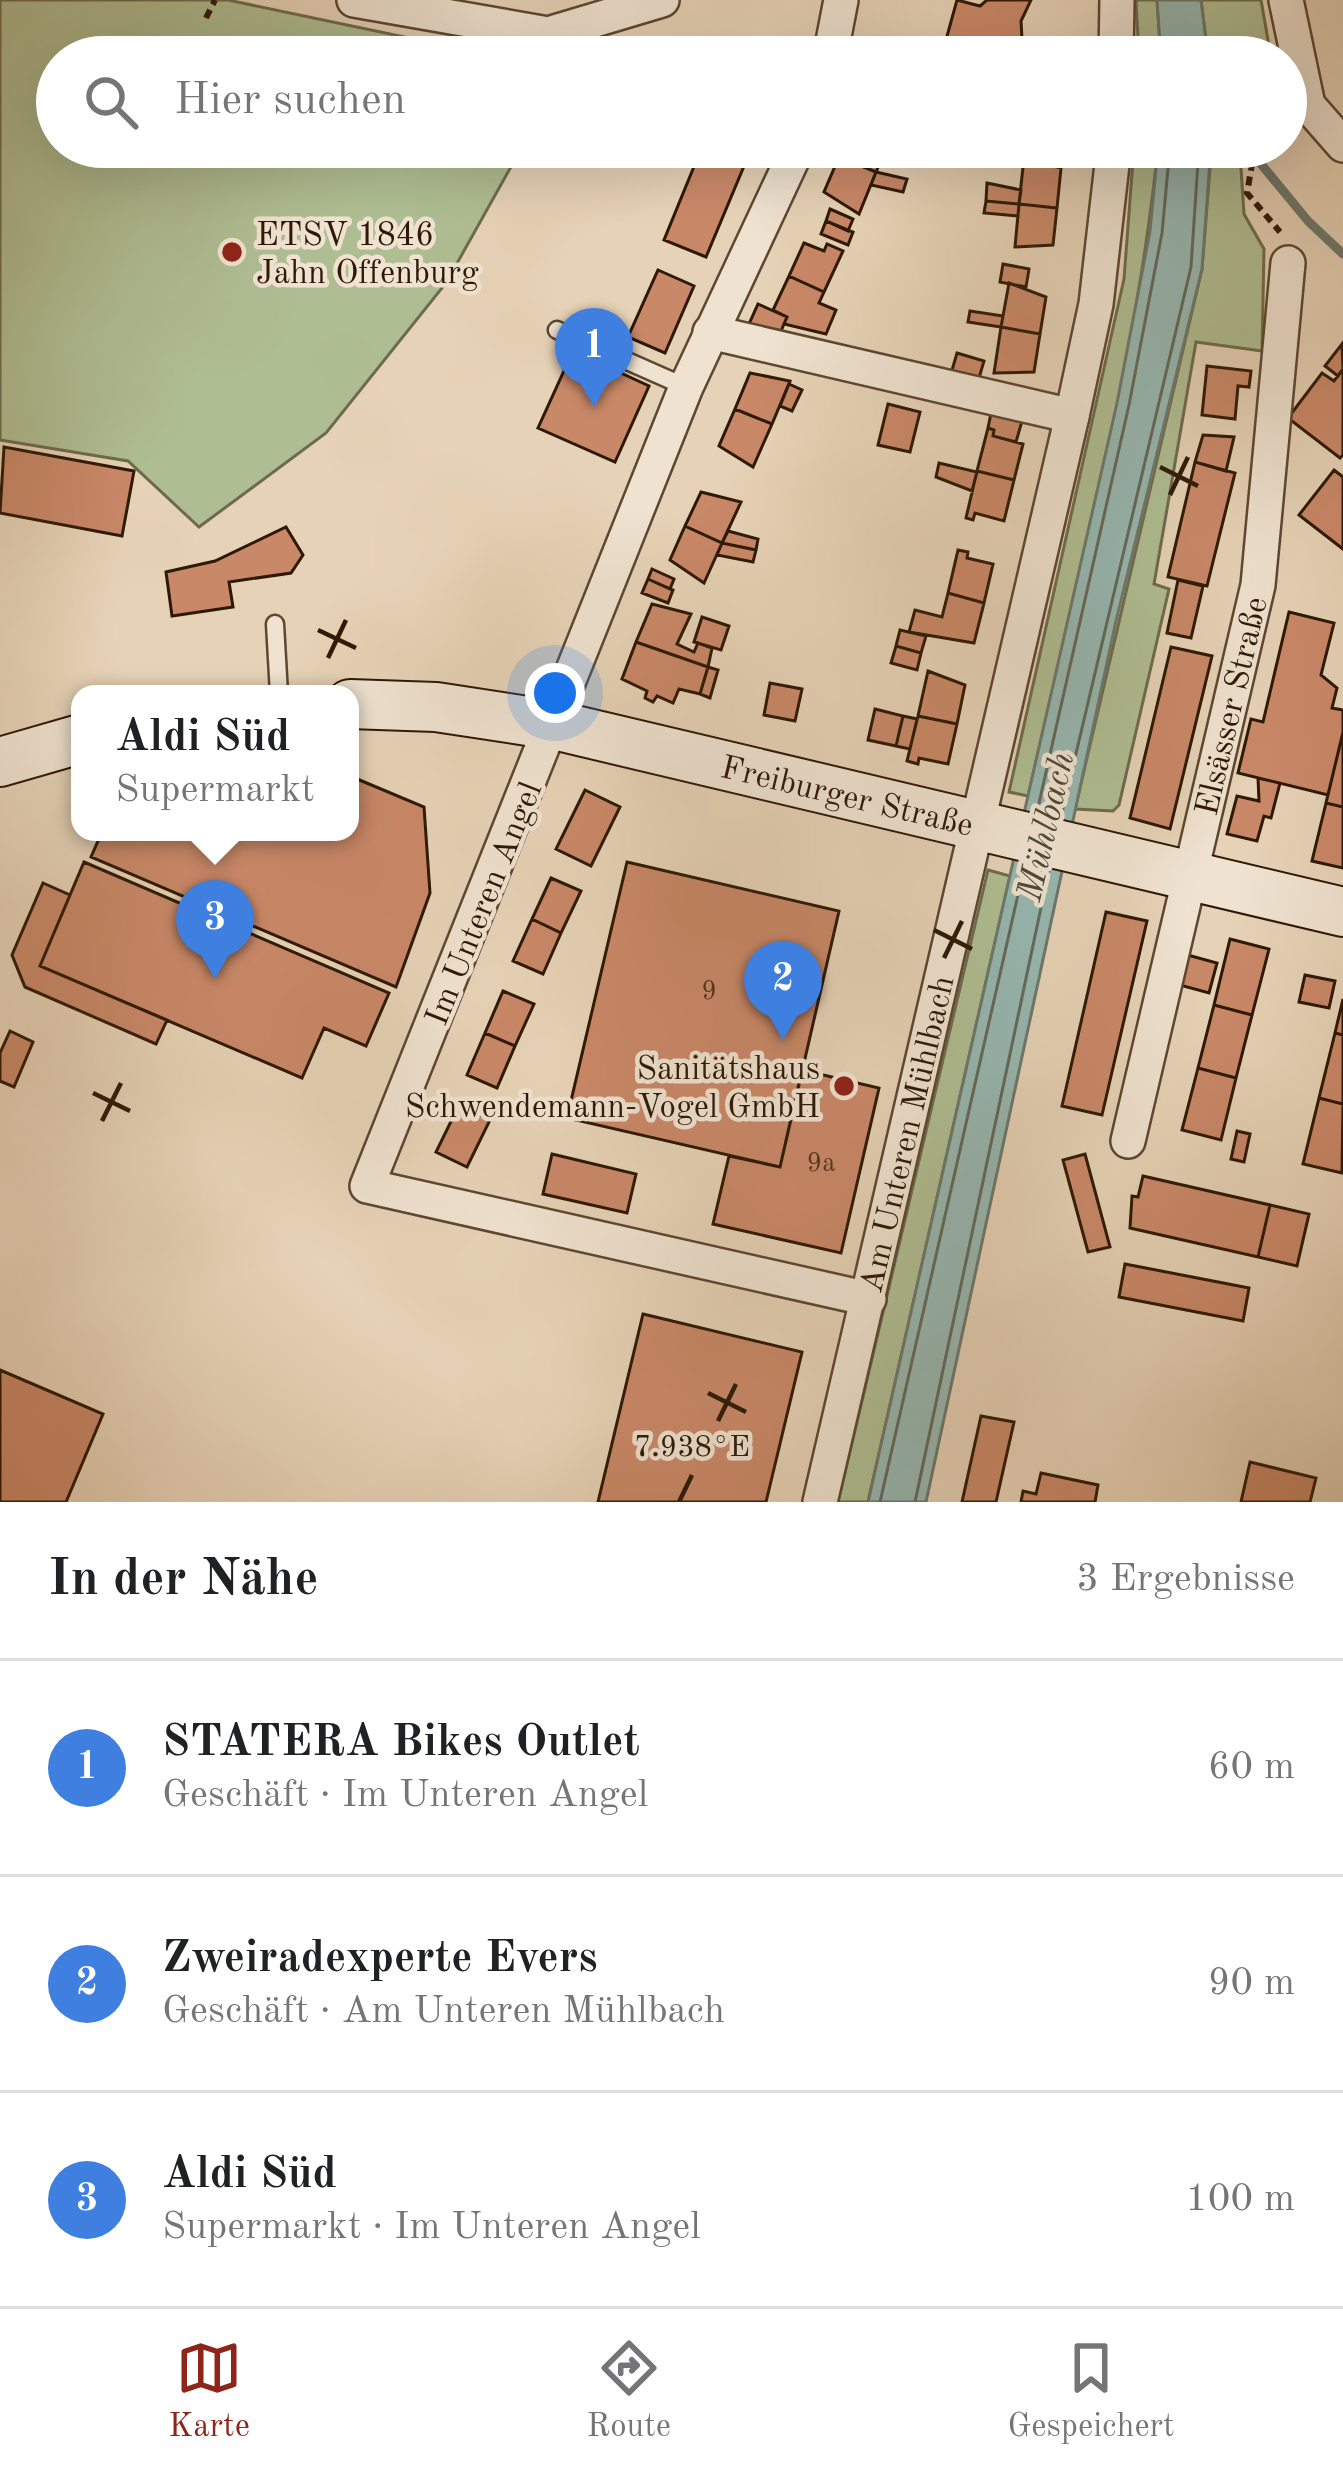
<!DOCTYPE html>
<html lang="de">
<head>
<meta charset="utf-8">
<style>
	body { margin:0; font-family:"Old Standard TT",serif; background:#f6f6f6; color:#202124 }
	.you { position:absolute; left:555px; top:693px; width:42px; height:42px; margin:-30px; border:9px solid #fff; border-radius:50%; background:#1a73e8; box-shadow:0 0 0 18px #1a73e833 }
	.badge { display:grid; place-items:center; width:78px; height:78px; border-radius:50%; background:#8f2418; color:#fff; font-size:39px; font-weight:700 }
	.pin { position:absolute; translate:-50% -99px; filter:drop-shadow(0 3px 6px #0008) }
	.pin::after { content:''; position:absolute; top:63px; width:42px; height:36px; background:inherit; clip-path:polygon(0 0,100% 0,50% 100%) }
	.popup { position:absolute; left:71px; top:685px; width:288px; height:156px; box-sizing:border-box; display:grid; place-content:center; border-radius:24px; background:#fff; filter:drop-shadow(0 3px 9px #0005); font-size:39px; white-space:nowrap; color:#757577 }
	.popup b { font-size:45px; color:#202124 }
	.popup::after { content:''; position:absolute; left:50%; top:100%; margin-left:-24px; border:24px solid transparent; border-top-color:#fff }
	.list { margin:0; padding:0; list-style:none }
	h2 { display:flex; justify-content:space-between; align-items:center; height:156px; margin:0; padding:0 48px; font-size:51px }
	h2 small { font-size:39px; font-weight:400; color:#757577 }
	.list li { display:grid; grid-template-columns:78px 1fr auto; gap:36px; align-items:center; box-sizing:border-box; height:216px; padding:0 48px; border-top:3px solid #e0e0e0 }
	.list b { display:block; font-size:45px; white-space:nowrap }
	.list p { margin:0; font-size:39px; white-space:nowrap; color:#757577 }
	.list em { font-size:39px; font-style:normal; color:#757577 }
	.icon { flex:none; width:66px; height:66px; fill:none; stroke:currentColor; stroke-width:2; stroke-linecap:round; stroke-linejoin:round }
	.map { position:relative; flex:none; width:1343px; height:1502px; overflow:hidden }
	.search { position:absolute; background:#fff; box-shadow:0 12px 48px #0002; left:36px; right:36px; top:36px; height:132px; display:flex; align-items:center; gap:30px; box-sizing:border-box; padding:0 42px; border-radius:66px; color:#757577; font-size:45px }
	.sheet { height:804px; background:#fff }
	nav { display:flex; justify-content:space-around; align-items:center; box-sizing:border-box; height:168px; border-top:3px solid #e0e0e0; background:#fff; font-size:33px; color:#757577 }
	nav a { display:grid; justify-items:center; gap:6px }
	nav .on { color:#8f2418 }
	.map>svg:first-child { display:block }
	.green { fill:#afbd92; stroke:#6e6b4c; stroke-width:3 }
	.water { fill:#96b7b1; stroke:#6c786c; stroke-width:3 }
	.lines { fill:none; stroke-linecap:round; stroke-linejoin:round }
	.shore { stroke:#62685b; stroke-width:3 }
	.stream { stroke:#6c786c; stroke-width:9 }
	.building { fill:#c98868; stroke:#2e1905; stroke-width:3 }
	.service-casing { stroke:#5c4731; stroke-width:21 }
	.minor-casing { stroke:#5c4731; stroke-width:38 }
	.secondary-casing { stroke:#2e1905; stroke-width:52 }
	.path { stroke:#2e1905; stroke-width:6; stroke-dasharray:9 6; stroke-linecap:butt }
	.service { stroke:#efe2d0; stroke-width:16 }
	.minor { stroke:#efe2d0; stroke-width:33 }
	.secondary { stroke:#efe2d0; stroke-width:48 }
	.ticks { fill:none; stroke:#2e1905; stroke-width:4.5 }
	.poi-dot { fill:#8f2418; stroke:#efe2d0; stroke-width:4.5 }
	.labels { text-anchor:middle; stroke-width:9; stroke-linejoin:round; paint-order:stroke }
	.number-label { font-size:27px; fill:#55351e }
	.poi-label { font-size:33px; fill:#2e1905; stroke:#efe2d0; text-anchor:start }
	.street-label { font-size:33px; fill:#2e1905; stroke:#efe2d0 }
	.water-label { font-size:36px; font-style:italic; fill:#4d4839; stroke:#efe2d0 }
	.ticks-label { font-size:30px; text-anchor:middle; fill:#2e1905; stroke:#efe2d0; stroke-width:9; stroke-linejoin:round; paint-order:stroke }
</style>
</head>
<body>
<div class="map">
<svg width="1343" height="1502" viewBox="0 0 1343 1502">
	<rect width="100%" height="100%" fill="#e6d2b6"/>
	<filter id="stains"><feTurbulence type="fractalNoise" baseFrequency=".00167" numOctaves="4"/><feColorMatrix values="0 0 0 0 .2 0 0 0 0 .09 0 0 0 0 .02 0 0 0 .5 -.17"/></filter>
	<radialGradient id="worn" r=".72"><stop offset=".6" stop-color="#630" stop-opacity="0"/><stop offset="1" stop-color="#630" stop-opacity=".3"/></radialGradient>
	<path class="green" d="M0,0h228l272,57h-443v90h465l-76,136 -120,150 -127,94 -71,-66 -128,-21z
		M1136,0h21l4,57h-22z
		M1201,0h60l10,57h-63z
		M1134,147h24c-22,219 -81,434 -130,649l-19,-4 115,-513z
		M1240,153l4,61 20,35 -2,102 -66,-9 -42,242 15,5 -50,216 -6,6 -38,-2 127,-540 9,-114z
		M988,870l22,6 -142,626h-30z"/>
	<path class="water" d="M1157,0h44l7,57h-47z
		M1158,147h53l-9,122 -86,352 -190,881h-58l249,-1099 33,-172z"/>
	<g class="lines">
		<path class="shore" d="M1037,812l92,-407 33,-172 8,-86
			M1061,817l130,-550 8,-120
			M880,1502l145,-638
			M915,1502l134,-632"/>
		<path class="stream" d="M1247,147l61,74 35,33"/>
	</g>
	<path class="building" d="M957,0l23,6 7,-6h44l-10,21 1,18 -20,-1 -5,19h-31l1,-6 -23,-4z
		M1027,39h13l1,8 22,-1 1,11h-52l11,-4z
		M886,44l30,13h-35z
		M702,147h50l-46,110 -42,-17z
		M843,147h44l-11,25 -37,-15z
		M839,157l37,15 -17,42 -35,-22z
		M1024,158l37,10 -4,40 -38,-4z
		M876,172l31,7 -4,13 -32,-7z
		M987,183l34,7 -2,14 -33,-3z
		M986,201l33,3 -1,12 -34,-3z
		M1019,204l38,4 -4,37 -38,2z
		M830,209l23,10 -5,12 -22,-10z
		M826,221l27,11 -5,13 -27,-11z
		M804,243l20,8 3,-7 16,7 -19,41 -35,-16z
		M1003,264l26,5 -3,18 -26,-5z
		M658,270l36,16 -29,67 -37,-16z
		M789,276l35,16 -5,11 17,7 -10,24 -42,-10 3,-7 -14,-7z
		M1009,283l37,14 -6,37 -39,-7z
		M758,304l29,13 -9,21 -29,-14z
		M970,311l33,5 -2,11 -33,-5z
		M1001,327l39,7 -6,38 -40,1z
		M1342,344l1,25 -5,7 -13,-10z
		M573,351l76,35 -34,76 -77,-34z
		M957,353l27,8 -7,24 -27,-8z
		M1207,366l44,5 -2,16 -11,-1 -3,33 -33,-4z
		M1343,369v86l-3,3 -52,-40 34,-45 12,8z
		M750,373l40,8 -18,43 -37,-15z
		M789,384l13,6 -10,21 -12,-5z
		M888,404l32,8 -10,40 -32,-7z
		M735,409l37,15 -19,43 -34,-21z
		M991,413l31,8 -6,21 -23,-6 1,-6 -6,-2z
		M988,428l6,2 -1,6 30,8 -9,36 -37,-9z
		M1203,435l31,2 -8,34 -31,-9z
		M4,447l130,24 -12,65 -122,-23z
		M1195,462l40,11 -28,113 -39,-9z
		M939,463l38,9 -5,19 -36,-14z
		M1334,470l9,7v72l-44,-34z
		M977,471l37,9 -10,41 -29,-8 -2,7 -7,-2z
		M701,492l40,10 -19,41 -37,-17z
		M685,526l37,17 -18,40 -34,-23z
		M286,527l17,28 -12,18 -62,9 4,25 -61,9 -6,-44 49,-11z
		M728,531l30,8 -2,11 -34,-7z
		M722,543l34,7 -3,12 -36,-7z
		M958,550l10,2 -1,6 26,6 -9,39 -36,-10z
		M652,569l22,10 -4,10 -22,-10z
		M648,579l25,11 -5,13 -26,-10z
		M1178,580l25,6 -12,52 -24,-5z
		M948,593l36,10 -10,40 -65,-11 6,-22 27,7z
		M652,604l39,10 -14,30 17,8 4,-9 14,5 -4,19 -72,-25z
		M1289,612l45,11 -13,52 16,13 -5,20 11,2v22l-15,63 -90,-22 13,-54 12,3z
		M702,617l27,9 -8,24 -27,-8z
		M900,630l26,6 -5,17 -25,-7z
		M636,642l72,25 -8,27 -21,-5 -6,14 -16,-7 -4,6 -8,-4 2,-7 -25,-12z
		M896,646l25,7 -4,17 -26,-7z
		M1171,647l41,9 -42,173 -40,-11z
		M708,667l10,3 -8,28 -10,-4z
		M928,671l37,14 -8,39 -39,-8z
		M770,683l32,6 -7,32 -31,-6z
		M875,709l28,7 -7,30 -28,-6z
		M903,716l14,3 -7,30 -14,-3z
		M918,716l39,8 -9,40 -29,-6 -1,6 -11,-3z
		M1343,732v75l-17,-4z
		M350,776l74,31 6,86 -34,94 -305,-130 11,-25h248z
		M1258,778l22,5 -9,35 -7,-2 -7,25 -30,-7 10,-38 22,5z
		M585,790l35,17 -29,59 -35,-17z
		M1326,803l17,4v61l-31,-7z
		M84,862l305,131 -23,53 -42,-18 -22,50 -262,-112z
		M627,862l212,49 -59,256 -213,-49z
		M551,878l30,13 -20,42 -29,-14z
		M43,883l27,12 -30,71 127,54 -11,24 -131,-57 -13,-32z
		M1106,912l41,9 -45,194 -40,-9z
		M532,919l29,14 -18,41 -30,-13z
		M1230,939l39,10 -17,66 -38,-10z
		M1184,954l33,9 -8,30 -33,-9z
		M1305,975l30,6 -6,27 -30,-6z
		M503,991l31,13 -19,42 -30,-13z
		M1343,999v36l-8,-2z
		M1214,1005l38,10 -16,63 -38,-10z
		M10,1031l23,11 -19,45 -14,-6v-28z
		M485,1033l30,13 -18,42 -30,-13z
		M1335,1033l8,2v69l-24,-6z
		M1198,1068l38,10 -15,62 -39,-10z
		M802,1070l77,18 -38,165 -128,-29 16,-68 51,11z
		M1319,1098l24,6 -1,69 -39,-9z
		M459,1105l31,15 -23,47 -31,-15z
		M1237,1131l13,3 -6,28 -13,-3z
		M552,1154l84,20 -9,39 -84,-19z
		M1085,1154l25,93 -22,5 -25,-92z
		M1143,1176l127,29 -12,52 -128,-29 2,-32 6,1z
		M1270,1205l39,9 -12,52 -39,-9z
		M1125,1264l124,24 -6,33 -124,-24z
		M643,1314l159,38 -36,150h-168z
		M0,1370l103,44 -37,88h-66z
		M981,1416l33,6 -18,80h-34z
		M1250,1462l66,16 -6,24h-69z
		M1041,1473l57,12 -3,17h-74l2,-11 13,3z"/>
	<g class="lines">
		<defs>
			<path id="service" d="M557,330l129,57
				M275,624l4,70"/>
			<g id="minor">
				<path d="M354,0l194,34 114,-34"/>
				<path d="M1286,0l22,105 35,40"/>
				<path d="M830,57l11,-57"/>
				<path d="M1116,57l1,-57"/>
				<path d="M798,147l-112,240 -319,799 502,113"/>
				<path d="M710,332l362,84"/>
				<path id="s1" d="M1128,1141l130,-556 30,-322"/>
				<path id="s2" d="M820,1502l252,-1086 24,-112 18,-157"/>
			</g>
			<g id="secondary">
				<path id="s3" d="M350,704l86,3 118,18 789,187"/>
				<path d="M0,762l80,-23"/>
			</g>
		</defs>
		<use href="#service" class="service-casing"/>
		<use href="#minor" class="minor-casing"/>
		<use href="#secondary" class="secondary-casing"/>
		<path class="path" d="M206,18l9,-18
			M1255,147l-8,46 33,39"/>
		<use href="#service" class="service"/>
		<use href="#minor" class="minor"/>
		<use href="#secondary" class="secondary"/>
	</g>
	<path class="ticks" d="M1160,467l38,19M1170,495l18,-38M318,630l38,18M328,658l18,-38M934,930l38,19M944,958l18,-37M93,1093l37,18M102,1121l19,-38M708,1393l38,19M718,1421l18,-37M679,1502l13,-27"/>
	<g class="poi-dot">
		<circle cx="232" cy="252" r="12"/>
		<circle cx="844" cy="1086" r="12"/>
	</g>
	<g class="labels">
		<g class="number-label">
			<text x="709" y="999">9</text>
			<text x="821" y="1171">9a</text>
		</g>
		<g class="poi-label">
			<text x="256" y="245">ETSV 1846<tspan x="256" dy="38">Jahn Offenburg</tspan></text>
			<text x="820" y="1079" text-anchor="end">Sanitätshaus<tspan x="820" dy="38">Schwendemann-Vogel GmbH</tspan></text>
		</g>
		<g class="street-label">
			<text dy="12" stroke="none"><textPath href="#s1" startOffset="447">Elsässer Straße</textPath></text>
			<text dy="12" stroke="none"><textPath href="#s3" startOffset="507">Freiburger Straße</textPath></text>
			<text transform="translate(482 903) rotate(-68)" y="12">Im Unteren Angel</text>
			<text dy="12" stroke="none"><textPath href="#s2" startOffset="378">Am Unteren Mühlbach</textPath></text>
		</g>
		<g class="water-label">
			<text transform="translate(1044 826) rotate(-77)" y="13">Mühlbach</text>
		</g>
	</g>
	<g class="ticks-label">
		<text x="692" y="1456">7.938°E</text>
	</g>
	<rect width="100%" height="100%" filter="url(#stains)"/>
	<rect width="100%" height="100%" fill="url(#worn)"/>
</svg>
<div class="you"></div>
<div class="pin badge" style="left:594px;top:407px;background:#3f7fe0">1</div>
<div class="pin badge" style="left:783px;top:1040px;background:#3f7fe0">2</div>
<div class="pin badge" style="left:215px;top:979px;background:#3f7fe0">3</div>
<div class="popup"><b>Aldi Süd</b>Supermarkt</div>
<div class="search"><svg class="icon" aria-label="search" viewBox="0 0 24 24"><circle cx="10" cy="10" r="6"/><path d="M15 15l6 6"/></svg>Hier suchen</div>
</div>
<section class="sheet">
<h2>In der Nähe<small>3 Ergebnisse</small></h2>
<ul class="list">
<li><span class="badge" style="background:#3f7fe0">1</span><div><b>STATERA Bikes Outlet</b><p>Geschäft · Im Unteren Angel</p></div><em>60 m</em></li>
<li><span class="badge" style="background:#3f7fe0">2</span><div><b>Zweiradexperte Evers</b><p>Geschäft · Am Unteren Mühlbach</p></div><em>90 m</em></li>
<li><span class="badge" style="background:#3f7fe0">3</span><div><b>Aldi Süd</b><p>Supermarkt · Im Unteren Angel</p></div><em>100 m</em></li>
</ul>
</section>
<nav>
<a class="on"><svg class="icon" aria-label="map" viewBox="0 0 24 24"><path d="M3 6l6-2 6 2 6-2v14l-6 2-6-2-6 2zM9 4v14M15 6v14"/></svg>Karte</a>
<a><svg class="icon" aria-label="directions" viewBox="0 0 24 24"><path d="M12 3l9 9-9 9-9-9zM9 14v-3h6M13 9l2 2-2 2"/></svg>Route</a>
<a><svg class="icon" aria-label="saved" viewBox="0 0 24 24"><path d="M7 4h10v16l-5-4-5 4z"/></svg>Gespeichert</a>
</nav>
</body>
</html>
